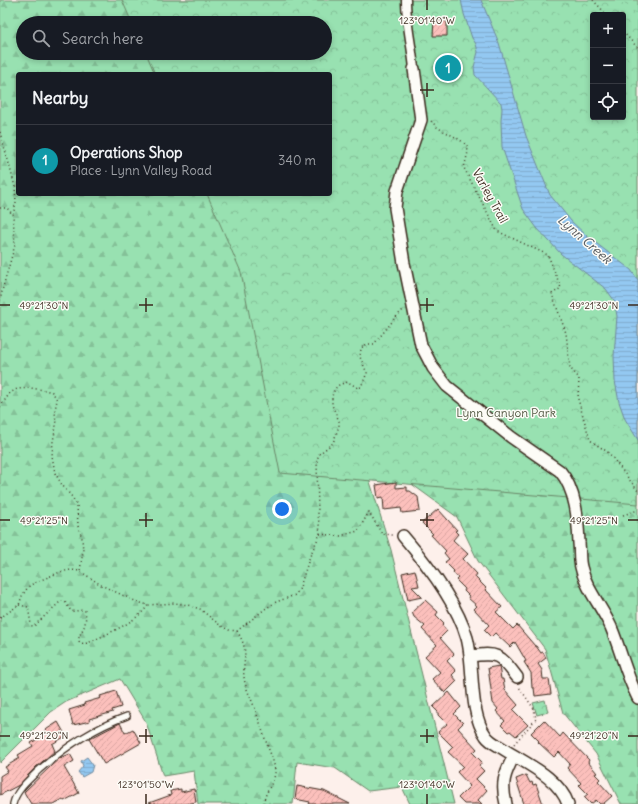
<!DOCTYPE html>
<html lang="en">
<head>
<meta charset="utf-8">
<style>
	body { margin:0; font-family:Delius,sans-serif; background:#20242c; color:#f1f3f6 }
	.controls { position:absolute; right:12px; top:12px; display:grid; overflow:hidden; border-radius:4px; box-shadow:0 2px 6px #0003 }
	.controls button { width:36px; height:36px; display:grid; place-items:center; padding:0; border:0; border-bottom:1px solid #363941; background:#171b24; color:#f1f3f6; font:20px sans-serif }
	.you { position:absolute; left:282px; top:509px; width:14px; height:14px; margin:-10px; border:3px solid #fff; border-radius:50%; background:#1a73e8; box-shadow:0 0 0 6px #1a73e833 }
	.badge { display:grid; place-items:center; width:26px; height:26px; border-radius:50%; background:#0b8043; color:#fff; font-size:13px; font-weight:700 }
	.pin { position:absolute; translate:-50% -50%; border:2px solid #fff; box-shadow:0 1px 4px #0006 }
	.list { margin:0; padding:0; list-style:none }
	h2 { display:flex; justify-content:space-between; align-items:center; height:52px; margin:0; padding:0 16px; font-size:17px }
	h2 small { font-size:13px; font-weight:400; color:#9ea1a6 }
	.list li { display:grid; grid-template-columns:26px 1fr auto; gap:12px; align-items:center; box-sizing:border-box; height:72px; padding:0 16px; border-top:1px solid #363941 }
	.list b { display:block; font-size:15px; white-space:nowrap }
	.list p { margin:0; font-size:13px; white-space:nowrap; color:#9ea1a6 }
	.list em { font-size:13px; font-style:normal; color:#9ea1a6 }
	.icon { flex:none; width:22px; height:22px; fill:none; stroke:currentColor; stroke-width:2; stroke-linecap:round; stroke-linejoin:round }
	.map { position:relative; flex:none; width:638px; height:804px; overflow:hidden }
	.search { position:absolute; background:#171b24; box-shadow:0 2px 6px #0003; left:16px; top:16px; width:316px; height:44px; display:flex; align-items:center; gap:10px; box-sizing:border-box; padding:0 14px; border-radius:22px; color:#9ea1a6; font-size:15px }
	.panel { position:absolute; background:#171b24; box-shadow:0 2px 6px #0003; left:16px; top:72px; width:316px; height:124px; border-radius:4px }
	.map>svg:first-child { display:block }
	.forest { fill:url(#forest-firs); stroke:#6a8668; fill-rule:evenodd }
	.park { fill:url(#park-crowns); stroke:#6a8668; fill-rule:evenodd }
	.water { fill:url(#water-rules); stroke:#70899d }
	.building { fill:url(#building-hatch); stroke:#3b2a1e }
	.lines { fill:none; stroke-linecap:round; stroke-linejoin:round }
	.service-casing { stroke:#3b2a1e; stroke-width:8 }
	.pedestrian-casing { stroke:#3b2a1e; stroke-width:11 }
	.minor-casing { stroke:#3b2a1e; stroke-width:14 }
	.path { stroke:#3b2a1e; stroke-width:1.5; stroke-dasharray:1 3; stroke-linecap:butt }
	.service { stroke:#fdfcf7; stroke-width:5.5 }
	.pedestrian { stroke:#fdfcf7; stroke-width:8 }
	.minor { stroke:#fdfcf7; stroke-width:11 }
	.ticks { fill:none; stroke:#3b2a1e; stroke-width:1.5 }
	.labels { text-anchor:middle; stroke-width:3; stroke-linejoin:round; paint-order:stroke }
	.street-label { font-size:12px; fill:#3b2a1e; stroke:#fdfcf7 }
	.park-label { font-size:12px; fill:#525843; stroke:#fdfcf7 }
	.water-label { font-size:13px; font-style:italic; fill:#55595d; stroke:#fdfcf7 }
	.ticks-label { font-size:10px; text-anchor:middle; fill:#3b2a1e; stroke:#fdfcf7; stroke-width:3; stroke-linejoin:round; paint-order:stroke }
</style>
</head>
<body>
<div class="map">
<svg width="638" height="804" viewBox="0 0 638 804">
	<defs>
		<pattern id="forest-firs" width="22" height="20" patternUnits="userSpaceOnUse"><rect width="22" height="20" fill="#98e1b1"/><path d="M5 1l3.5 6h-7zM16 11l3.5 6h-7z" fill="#84c198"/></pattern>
		<pattern id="park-crowns" width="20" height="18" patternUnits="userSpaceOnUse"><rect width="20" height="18" fill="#98e1b1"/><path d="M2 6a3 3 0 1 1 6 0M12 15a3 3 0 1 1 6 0" fill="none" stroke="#84c198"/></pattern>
		<pattern id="water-rules" width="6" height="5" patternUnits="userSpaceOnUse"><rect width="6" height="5" fill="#93c8f1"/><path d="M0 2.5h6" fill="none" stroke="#80acce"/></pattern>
		<pattern id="building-hatch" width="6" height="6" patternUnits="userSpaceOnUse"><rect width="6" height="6" fill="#fcc0bc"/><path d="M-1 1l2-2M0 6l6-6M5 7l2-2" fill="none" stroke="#d9a5a1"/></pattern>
	</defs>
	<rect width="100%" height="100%" fill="#fdf0eb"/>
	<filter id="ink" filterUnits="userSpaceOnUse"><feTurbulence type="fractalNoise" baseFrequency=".025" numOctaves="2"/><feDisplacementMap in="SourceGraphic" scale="8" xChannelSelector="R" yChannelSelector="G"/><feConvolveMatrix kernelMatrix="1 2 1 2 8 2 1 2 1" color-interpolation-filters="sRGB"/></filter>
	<g filter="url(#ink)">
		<path class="forest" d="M0,0h392l246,440v364h-17l-25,-50 -33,-41 -18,-64 -67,-88 -21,-44 -62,-45h-28l24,78 63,254h-44l-8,-17 -34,4 -33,-23 -38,-6 -4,42h-95l-4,-33 -31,5 -17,-54 -26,-43 -54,23 -15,10 -51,51zM23,23h302v30h-302zM18,74h312v120h-312z"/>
		<path class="park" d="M122,0h516v504l-358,-31 -39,-201 -34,-78h123v-120h-175l-9,-21h179v-30h-193zM593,15h30v102h-30z
			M545,700l3,12 -11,3 -4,-12z"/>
		<path class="water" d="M461,0h20l18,43 27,93 24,59 21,26 17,16 43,33 7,10v160l-13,-21 -6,-17 -4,-21 -1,-25 3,-40 -3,-16 -8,-11 -45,-35 -24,-26 -14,-19 -21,-62 -1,-26 1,-12 -1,-6 -26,-28 -1,-8 4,-15 -2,-8 -4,-6 -8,-24z
			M87,757l6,8 -2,7 -9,5 -4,-5 5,-6 -2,-5z"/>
		<path class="building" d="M434,20l13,1v15h-14z
			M446,60h7v12h-9v-8h2z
			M396,482v6l11,-1v4h3l8,6 2,14 -18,2 -1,-5 -17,2 -1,-13 -5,1 -2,-13z
			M438,509l19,21 -2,1 3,3 -5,6 15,14 -5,5 14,15 -2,3 12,12 -1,1 16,17 -6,5 17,17 4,-4 18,21h1l5,7 2,-1 3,6 -8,6 4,6 1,9h6l2,15 -16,2 -1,-8h-2l-1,-15 -7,-11 2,-1 -11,-19 -5,5 -15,-14 -4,4 -7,-7 5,-5 -15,-16 3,-3 -9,-8 1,-2 -5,-5 1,-2 -9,-9 2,-2 -5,-6 1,-1 -9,-9 4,-3 -5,-6 2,-2 -15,-16 2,-1 -11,-11z
			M415,570l4,16 -7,1 10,10 -14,3 -6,-27z
			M425,600l13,12 -2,3 8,8 -2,2 5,6 -7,7 14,16 -7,7 9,10 -4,4 5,6 -12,12 -13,-14 8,-7 -15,-16 12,-11 -15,-16 3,-3 -11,-9 -2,-5z
			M499,666l2,13h2l2,11 13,15 -5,5 15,15 -12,11 -6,-5 -2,1 -7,-7 4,-4 -9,-10 2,-2 -5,-6 -5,-35z
			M116,691l5,16 -9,3 1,2 -24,7 1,2 -17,4 -4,-15 16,-5 -1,-2 17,-5 -1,-2z
			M449,692l12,15 -7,7 9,9 -5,5 19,21 -4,4 9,9 -3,4 5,5 -8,8 11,11 -9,10 4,4h-18l-6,-6 12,-12 -13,-14 6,-6 -15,-14 5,-5 -15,-15 9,-8 -9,-9v-3l-5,-5z
			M544,720l16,17 3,-4 26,27 -1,2 9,11 -2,1 5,5 -2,2 14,15 -9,8h-3l-4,-4 -5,4 -7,-7 4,-3 -9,-9 2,-2 -14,-15 3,-4 -11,-12 -5,5 -16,-15 1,-1 -8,-8z
			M58,722l8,14 -14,8 3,7 -19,16 -17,18 -19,10v-19l8,-5 -3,-4 15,-9 -2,-3 15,-9 -2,-3 15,-9 -2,-3z
			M120,723l5,10 8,-4 8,14 -37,21 -15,-25z
			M70,754l4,7 -10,6 15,26 -15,8 -1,-2 -9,5h-23l-7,-12 28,-27 8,-7z
			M526,775l4,8 2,-1 1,3 3,-1 7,20h-19l-8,-25z
			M297,786l27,5 26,13h-41l1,-2 -15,-3z
			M181,789v3l13,-3 2,13 -10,2h-37v-1l22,-8 -1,-4z"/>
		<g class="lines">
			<defs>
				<path id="service" d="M13,804c3,-14 16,-24 26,-34 26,-23 55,-42 88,-54"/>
				<path id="pedestrian" d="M406,0c0,23 6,46 8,69"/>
				<path id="minor" d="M414,69l7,51 -24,71 -2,17 9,55 17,82 12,23 14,18 64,51 49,34c16,19 18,48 19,72 1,8 0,17 2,24 5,22 21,40 30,60 10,24 15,48 27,71
					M403,536c24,28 54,67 64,102 8,29 1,73 19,98 4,6 13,10 19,14 22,14 54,28 63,54
					M470,656c29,-4 30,-1 47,21
					M506,804c-5,-20 -2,-30 8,-48"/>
			</defs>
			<use href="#service" class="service-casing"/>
			<use href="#pedestrian" class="pedestrian-casing"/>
			<use href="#minor" class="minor-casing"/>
			<path class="path" d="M593,0l14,15
				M623,32l15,16
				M431,121l7,7 19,10 10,7 1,7 -4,16 33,63 51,24 13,33 -9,6 14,39 4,35 9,10 -1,21 12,41 19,13 29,38
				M0,132l8,28 7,27 1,15 -3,13 2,30 -12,42 -3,14
				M0,208h7l6,7
				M0,407l10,-14 7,-4 13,-1 15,2 7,2 3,4 2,4 -2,10 1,17 -3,14 -1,15 3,17 7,12 10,12 5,8 1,21 4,12 1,13 -3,20
				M623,515l15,-5
				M320,534l20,2 18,-5 11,-19 13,22 11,1
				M19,605l9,2 3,17 1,2h2l27,-25 4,1 6,9c5,1 9,-2 14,0 1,4 1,11 -1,16 -3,6 -12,19 4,16 18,-9 50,-21 60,-38
				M0,618l19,-13 3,-9 6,-9 6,-4 26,-11 11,-2 9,1 21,14 36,17 11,3 27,-2 13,2 12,4 21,17 8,4 8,1 28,-22 11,-7 19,-7 4,-5 11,-34 10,-22 -2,-20 -1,-54 2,-6 14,-11 6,-17v-5l-7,-16v-9l2,-5 3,-5 4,-2 7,-2 10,6 3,-1 6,-14 -7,-16 1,-9 6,-4h7l22,-27 8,-8
				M237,631c15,24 3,30 8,52 3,11 9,21 12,32 4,9 6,19 10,29 3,9 8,19 8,29 -1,11 -12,21 -11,31
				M514,744l22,-25 -2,-10 -15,-22"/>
			<use href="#service" class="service"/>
			<use href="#pedestrian" class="pedestrian"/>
			<use href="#minor" class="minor"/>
		</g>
	</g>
	<path class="ticks" d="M427,0v10M427,83v14M420,90h14M146,298v14M427,298v14M0,305h10M139,305h14M420,305h14M628,305h10M146,513v14M427,513v14M0,520h10M139,520h14M420,520h14M628,520h10M146,729v14M427,729v14M0,736h10M139,736h14M420,736h14M628,736h10M146,794v10M427,794v10"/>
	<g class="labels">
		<g class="street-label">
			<text transform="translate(490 196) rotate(61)" y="4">Varley Trail</text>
		</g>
		<g class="park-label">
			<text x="506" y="417">Lynn Canyon Park</text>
		</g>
		<g class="water-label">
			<text transform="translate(585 239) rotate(41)" y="5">Lynn Creek</text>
		</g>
	</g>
	<g class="ticks-label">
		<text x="427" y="24">123°01'40"W</text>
		<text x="44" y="309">49°21'30"N</text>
		<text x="594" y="309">49°21'30"N</text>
		<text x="44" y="524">49°21'25"N</text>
		<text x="594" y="524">49°21'25"N</text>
		<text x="44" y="739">49°21'20"N</text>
		<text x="594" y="739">49°21'20"N</text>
		<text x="146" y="788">123°01'50"W</text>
		<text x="427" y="788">123°01'40"W</text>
	</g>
</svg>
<div class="controls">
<button>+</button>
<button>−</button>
<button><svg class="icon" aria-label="locate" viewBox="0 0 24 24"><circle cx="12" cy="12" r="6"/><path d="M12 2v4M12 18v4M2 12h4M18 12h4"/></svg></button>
</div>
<div class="you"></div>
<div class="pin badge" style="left:448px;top:68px;background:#0f9aa8">1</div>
<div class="search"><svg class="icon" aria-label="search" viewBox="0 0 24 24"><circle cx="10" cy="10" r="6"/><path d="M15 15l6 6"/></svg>Search here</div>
<section class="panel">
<h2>Nearby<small></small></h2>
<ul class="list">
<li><span class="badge" style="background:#0f9aa8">1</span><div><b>Operations Shop</b><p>Place · Lynn Valley Road</p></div><em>340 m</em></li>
</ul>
</section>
</div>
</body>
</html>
